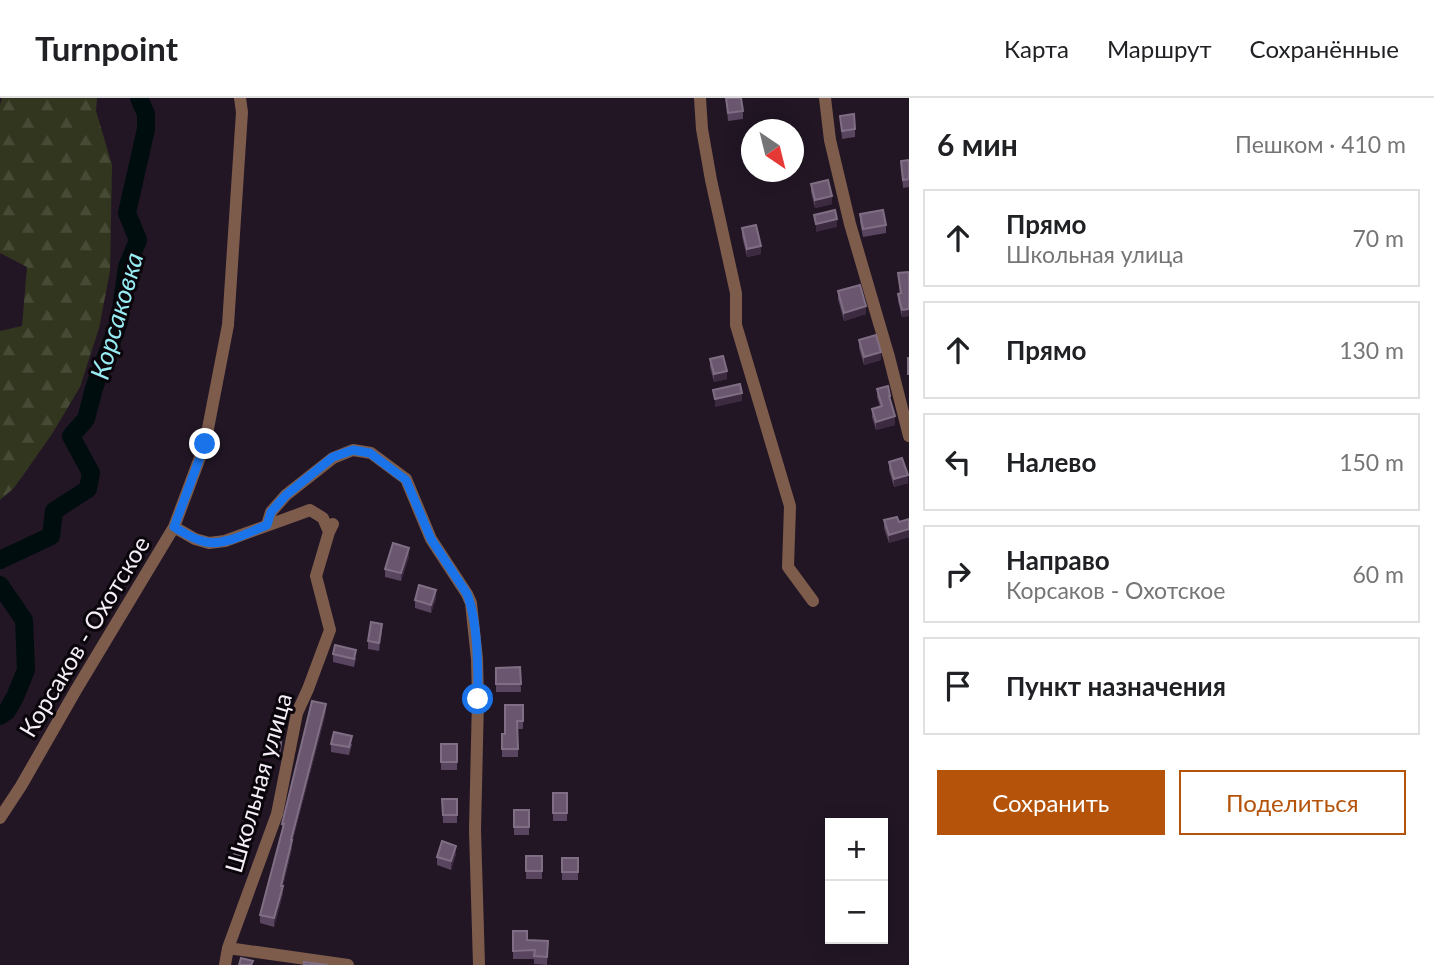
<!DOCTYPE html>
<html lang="ru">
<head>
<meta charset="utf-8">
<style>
	body { margin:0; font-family:Lato,sans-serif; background:#f6f6f6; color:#202124 }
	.controls { position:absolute; right:21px; bottom:21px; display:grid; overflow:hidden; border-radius:0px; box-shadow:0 4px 18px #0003 }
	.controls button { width:63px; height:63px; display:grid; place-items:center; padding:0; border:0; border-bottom:2px solid #e0e0e0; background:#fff; color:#202124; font:35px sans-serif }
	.compass { position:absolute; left:741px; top:21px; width:63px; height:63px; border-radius:50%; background:#fff; box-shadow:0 4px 18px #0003; rotate:145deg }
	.stop { position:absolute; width:21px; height:21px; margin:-16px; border:5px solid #1a73e8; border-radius:50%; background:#fff }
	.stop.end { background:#1a73e8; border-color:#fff; box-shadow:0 2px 7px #0008 }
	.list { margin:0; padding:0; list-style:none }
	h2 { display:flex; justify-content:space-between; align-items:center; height:91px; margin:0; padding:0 28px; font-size:30px }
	h2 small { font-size:23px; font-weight:400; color:#757577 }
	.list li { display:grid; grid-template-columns:46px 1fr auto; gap:21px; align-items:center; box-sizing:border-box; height:98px; margin:0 14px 14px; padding:0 14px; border:2px solid #e0e0e0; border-radius:0px }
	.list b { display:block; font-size:26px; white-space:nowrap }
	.list p { margin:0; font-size:23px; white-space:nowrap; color:#757577 }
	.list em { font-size:23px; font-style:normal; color:#757577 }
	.actions { display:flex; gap:14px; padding:21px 28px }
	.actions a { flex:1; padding:16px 0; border:2px solid #b45309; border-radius:0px; text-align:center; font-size:24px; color:#b45309 }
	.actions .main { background:#b45309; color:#fff }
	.icon { flex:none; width:38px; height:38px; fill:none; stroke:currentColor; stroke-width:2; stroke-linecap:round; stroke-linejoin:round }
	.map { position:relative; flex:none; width:909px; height:867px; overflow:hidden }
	header { display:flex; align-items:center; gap:42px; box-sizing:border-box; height:98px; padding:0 35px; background:#fff; border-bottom:2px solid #e0e0e0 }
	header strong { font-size:33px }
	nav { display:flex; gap:38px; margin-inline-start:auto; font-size:24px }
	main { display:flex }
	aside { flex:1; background:#fff }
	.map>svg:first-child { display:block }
	.forest { fill:url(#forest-firs) }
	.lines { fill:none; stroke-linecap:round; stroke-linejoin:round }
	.river { stroke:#000d0f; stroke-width:18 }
	.minor { stroke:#7e5c4c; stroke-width:12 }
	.wall { fill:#59455f }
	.shaded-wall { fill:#3c2a41 }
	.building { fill:#6a576f; stroke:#7f6e84; stroke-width:2 }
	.route { stroke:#1a73e8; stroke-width:9 }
	.labels { text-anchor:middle; stroke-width:6; stroke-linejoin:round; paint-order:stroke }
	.street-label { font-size:24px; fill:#f5edf8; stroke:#09050a }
	.water-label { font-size:26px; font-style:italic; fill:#97ebf2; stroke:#09050a }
</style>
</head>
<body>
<header>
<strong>Turnpoint</strong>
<nav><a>Карта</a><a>Маршрут</a><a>Сохранённые</a></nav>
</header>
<main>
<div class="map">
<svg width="909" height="867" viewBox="0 0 909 867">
	<defs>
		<pattern id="forest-firs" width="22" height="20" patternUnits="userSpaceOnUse" patternTransform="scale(1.75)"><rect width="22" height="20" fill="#33361f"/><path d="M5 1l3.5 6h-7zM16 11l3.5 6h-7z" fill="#474a35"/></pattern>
	</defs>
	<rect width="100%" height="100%" fill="#221625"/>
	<path class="forest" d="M2,0h95l-1,13 16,54 -2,106 -11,57 -19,59 -28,47 -38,54 -14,12v-169l22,-5 5,-59 -27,-14v-148z"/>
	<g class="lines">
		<path class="river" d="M0,462l51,-24 3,-25 34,-22 3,-16 -20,-37 15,-17 8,-31 25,-66 8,-55 11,-27 -11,-27 19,-84v-15l-7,-16
			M0,487l24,35 2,50 -11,27 -8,14 -7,5"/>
		<path class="minor" d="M700,0l2,31 9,51 25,113v32l54,181 -2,61 25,34
			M825,0l5,42 20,84 39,133 20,79
			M267,427l4,-13 15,-17 47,-37 20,-8 18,3 35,26 25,60 36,55 4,9 6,56 1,40 -3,131 4,135
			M174,429l21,12 14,4 16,-2 85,-31 13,8 6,14 4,-8
			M0,720l21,-32 55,-96 98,-163 31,-83 23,-119 14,-213 -2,-14
			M228,850l120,17
			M225,867l3,-17 49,-134 20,-101 11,-24 22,-59 -14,-54 13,-44"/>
	</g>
	<path class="wall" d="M726,0l17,13v8l-15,2z
		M840,18l15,13v8l-13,2z
		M909,62v27l-6,1 -2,-27z
		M811,86l21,20 -17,4 -4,-16z
		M860,116l26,11v8l-23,4 -3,-15z
		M742,130l19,26 -14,3 -5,-21z
		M909,174v44l-7,1 -4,-16v-7l2,-1 -2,-20z
		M838,193l28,23 -22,7 -6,-22z
		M859,242l22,20 -17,5 -5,-17z
		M710,261l17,20 -13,3 -4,-15z
		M877,291l13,13 5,23 -19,5 -4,-13v-8l8,-3 -3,-9z
		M889,364l19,21 -14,4 -5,-17z
		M909,421v18l-20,6 -5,-15v-8l15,2z
		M409,458l-8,25 -16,-4v-8z
		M436,500l-5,15 -16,-5v-8z
		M382,534l-3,19 -11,-2v-8z
		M333,556l23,4 -2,9 -21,-5z
		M520,569l1,25h-25v-24z
		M523,607v24h-5v28h-16v-23h3z
		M326,614l-34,131v5l-9,38v8l-9,33 -14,-4v-8l22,-83v-8z
		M282,646l-2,12 -6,-2v-8z
		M331,646h21l-3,11 -18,-3z
		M441,646h16v26h-16z
		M553,695h14v28h-14z
		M442,701h15v24h-14z
		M514,712h15v25h-15z
		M234,756l13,3 -3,9 -10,-4z
		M456,756l-5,16 -14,-5v-8z
		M526,758h16v23h-16z
		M562,760h16v22h-16z
		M513,833l14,9 21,1 -1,24 -13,-1v-5h-21z"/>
	<path class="shaded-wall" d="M832,98v8l-17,4v-8z
		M837,121v8l-21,5v-8z
		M761,148v8l-14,3v-8z
		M866,208v8l-22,7v-8z
		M909,211v7l-7,1v-7z
		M881,254v8l-17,5v-8z
		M727,273v8l-13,3v-8z
		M742,295v8l-27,6v-8z
		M895,318v9l-19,5v-8z
		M908,377v8l-14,4v-8z
		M909,431v8l-20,6v-8z
		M409,450v8l-8,25v-8z
		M436,492v8l-5,15v-8z
		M382,526v8l-3,19v-8z
		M326,606v8l-34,131v5l-11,46v-8l10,-46z
		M456,748v8l-5,16v-9z
		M247,751v8l-3,9v-8z
		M283,788v8l-9,33v-9z"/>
	<path class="building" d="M726,0h15l2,13 -15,2z
		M854,16l1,15 -13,2 -2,-15z
		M909,62v19l-6,1 -2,-19z
		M828,82l4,16 -17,4 -4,-16z
		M835,112l2,9 -21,5 -2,-9z
		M883,112l3,15 -23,4 -3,-15z
		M756,127l5,21 -14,3 -5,-21z
		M909,174v37l-7,1 -4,-16 3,-1 -3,-20z
		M860,187l6,21 -22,7 -6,-22z
		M876,237l5,17 -17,5 -5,-17z
		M723,258l4,15 -13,3 -4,-15z
		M908,260h1l-1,17z
		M740,286l2,9 -27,6 -2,-9z
		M888,288l2,10h-1l6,20 -19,6 -4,-13 10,-3 -5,-17z
		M902,360l6,17 -14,4 -5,-17z
		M897,419l2,5 10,-3v10l-20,6 -5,-15z
		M393,445l16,5 -8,25 -16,-4z
		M419,487l17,5 -5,15 -16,-5z
		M371,524l11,2 -3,19 -11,-2z
		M335,547l21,5 -2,9 -21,-5z
		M520,569l1,17h-25v-16z
		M312,603l14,3 -35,136h1l-11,46h2l-9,32 -14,-3 24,-91h-2z
		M505,607h18v16h-6l1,28h-16v-15h3z
		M334,634l18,4 -3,11 -18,-3z
		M277,637l5,1 -2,12 -6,-2z
		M441,646h16v18h-16z
		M553,695h14v20h-14z
		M442,701h15v16h-14z
		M514,712h15v17h-15z
		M442,743l14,5 -5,15 -14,-4z
		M238,747l9,4 -3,9 -10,-4z
		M526,758h16v15h-16z
		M562,760h16v14h-16z
		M513,833h14v9l21,1 -1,16 -13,-1 1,-6 -22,1z
		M241,860l12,3 -2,4h-12z
		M304,864l24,3h-24z"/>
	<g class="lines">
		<path class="route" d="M205,346l-31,83c10,6 20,13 32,15 19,4 43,-10 61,-17l4,-13 15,-17 47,-38 20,-7 17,3 36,27 25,59 36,55c11,27 11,75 11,105"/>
	</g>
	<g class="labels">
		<g class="street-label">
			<text transform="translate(85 539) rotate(-59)" y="8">Корсаков - Охотское</text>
			<text transform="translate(259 685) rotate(-74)" y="8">Школьная улица</text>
		</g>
		<g class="water-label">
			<text transform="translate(117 218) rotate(-74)" y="9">Корсаковка</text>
		</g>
	</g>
</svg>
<div class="controls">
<button>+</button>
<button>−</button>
</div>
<svg class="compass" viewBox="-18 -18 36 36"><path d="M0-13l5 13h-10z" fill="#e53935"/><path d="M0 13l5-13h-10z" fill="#757577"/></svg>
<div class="stop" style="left:478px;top:601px"></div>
<div class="stop end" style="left:205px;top:346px"></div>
</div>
<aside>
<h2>6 мин<small>Пешком · 410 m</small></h2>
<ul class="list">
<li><svg class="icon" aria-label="ahead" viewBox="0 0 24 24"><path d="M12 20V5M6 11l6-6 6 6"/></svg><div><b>Прямо</b><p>Школьная улица</p></div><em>70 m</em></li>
<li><svg class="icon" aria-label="ahead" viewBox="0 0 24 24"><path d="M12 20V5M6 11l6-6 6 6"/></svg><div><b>Прямо</b></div><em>130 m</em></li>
<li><svg class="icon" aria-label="left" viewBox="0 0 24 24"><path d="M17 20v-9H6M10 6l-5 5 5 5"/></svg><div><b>Налево</b></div><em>150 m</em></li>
<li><svg class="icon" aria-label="right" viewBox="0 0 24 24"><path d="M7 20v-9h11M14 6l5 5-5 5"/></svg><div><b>Направо</b><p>Корсаков - Охотское</p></div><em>60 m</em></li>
<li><svg class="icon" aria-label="arrive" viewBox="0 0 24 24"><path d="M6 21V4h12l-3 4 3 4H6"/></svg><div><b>Пункт назначения</b></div></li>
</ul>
<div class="actions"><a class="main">Сохранить</a><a>Поделиться</a></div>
</aside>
</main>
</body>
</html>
